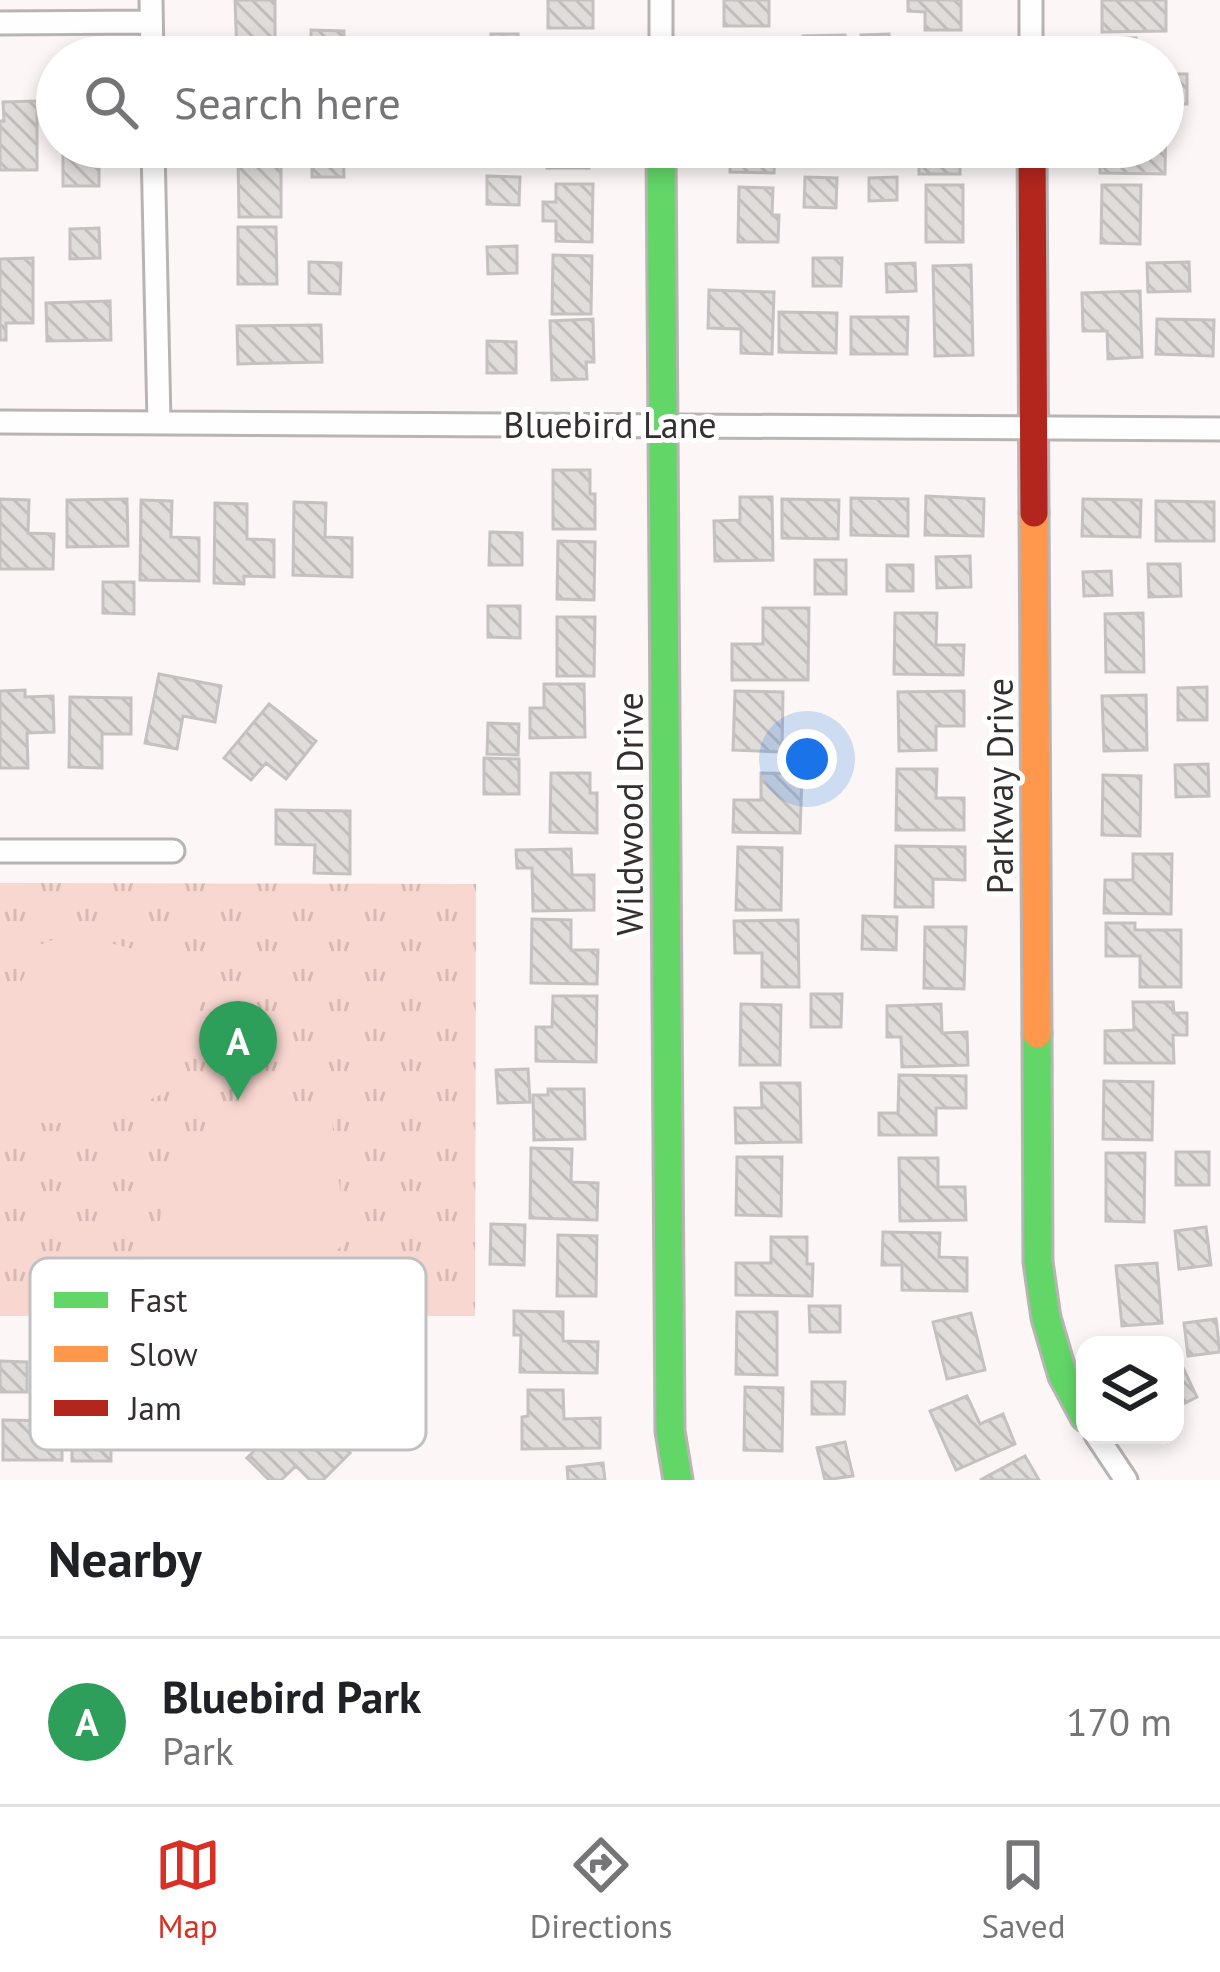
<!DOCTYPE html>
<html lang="en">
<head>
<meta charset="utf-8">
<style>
	body { margin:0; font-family:"PT Sans",sans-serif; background:#f6f6f6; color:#202124 }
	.controls { position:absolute; right:36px; bottom:36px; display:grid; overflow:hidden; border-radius:24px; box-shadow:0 6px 18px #0003 }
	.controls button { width:108px; height:108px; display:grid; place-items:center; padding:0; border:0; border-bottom:3px solid #e0e0e0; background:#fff; color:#202124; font:60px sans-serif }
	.you { position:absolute; left:807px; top:759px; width:42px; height:42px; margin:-30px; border:9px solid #fff; border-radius:50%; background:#1a73e8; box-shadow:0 0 0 18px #1a73e833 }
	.badge { display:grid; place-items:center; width:78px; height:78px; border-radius:50%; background:#d93025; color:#fff; font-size:39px; font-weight:700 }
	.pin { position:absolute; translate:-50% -99px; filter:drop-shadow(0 3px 6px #0008) }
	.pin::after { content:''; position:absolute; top:63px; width:42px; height:36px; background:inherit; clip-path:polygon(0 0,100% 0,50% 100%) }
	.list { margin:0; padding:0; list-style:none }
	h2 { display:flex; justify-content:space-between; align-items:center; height:156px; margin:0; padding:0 48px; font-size:51px }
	h2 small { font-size:39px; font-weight:400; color:#757577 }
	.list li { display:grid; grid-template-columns:78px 1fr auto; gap:36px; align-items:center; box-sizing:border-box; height:168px; padding:0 48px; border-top:3px solid #e0e0e0 }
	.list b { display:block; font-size:45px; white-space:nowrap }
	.list p { margin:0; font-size:39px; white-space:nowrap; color:#757577 }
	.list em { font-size:39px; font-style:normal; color:#757577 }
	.icon { flex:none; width:66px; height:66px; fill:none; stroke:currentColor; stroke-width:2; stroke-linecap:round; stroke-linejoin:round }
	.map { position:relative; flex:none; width:1220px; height:1480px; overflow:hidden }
	.search { position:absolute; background:#fff; box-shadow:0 6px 18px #0003; left:36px; right:36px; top:36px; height:132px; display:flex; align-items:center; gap:30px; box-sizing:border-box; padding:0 42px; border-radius:66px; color:#757577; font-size:45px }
	.sheet { height:324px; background:#fff }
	nav { display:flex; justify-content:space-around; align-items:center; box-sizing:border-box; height:168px; border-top:3px solid #e0e0e0; background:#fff; font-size:33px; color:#757577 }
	nav a { display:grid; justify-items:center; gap:6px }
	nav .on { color:#d93025 }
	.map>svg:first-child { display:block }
	.park { fill:url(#park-tufts) }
	.pitch { fill:#f9d7d1 }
	.building { fill:url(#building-back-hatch); stroke:#c5c1c0; stroke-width:3 }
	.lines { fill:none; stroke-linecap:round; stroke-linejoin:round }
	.street-casing { stroke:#b8b4b3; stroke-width:27 }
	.fast-casing { stroke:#b8b4b3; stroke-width:33 }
	.slow-casing { stroke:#b8b4b3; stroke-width:33 }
	.jam-casing { stroke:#b8b4b3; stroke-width:33 }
	.street { stroke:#fffefe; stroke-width:21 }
	.fast { stroke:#63d668; stroke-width:27 }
	.slow { stroke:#ff974d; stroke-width:27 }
	.jam { stroke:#b3261e; stroke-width:27 }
	.labels { text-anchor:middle; stroke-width:10; stroke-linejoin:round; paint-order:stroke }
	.street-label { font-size:36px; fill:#35302f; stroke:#fff }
	.key { fill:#fff; stroke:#c2c1c1; stroke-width:3 }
	.key-label { font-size:33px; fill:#35302f }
</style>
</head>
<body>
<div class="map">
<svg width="1220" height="1480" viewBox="0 0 1220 1480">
	<defs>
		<pattern id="park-tufts" width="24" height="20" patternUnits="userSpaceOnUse" patternTransform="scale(3)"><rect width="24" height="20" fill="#f9d7d1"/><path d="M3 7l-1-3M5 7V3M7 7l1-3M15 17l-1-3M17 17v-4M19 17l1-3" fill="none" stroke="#d6b9b4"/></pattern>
		<pattern id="building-back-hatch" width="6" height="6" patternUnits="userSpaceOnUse" patternTransform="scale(3)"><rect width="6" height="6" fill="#e0dcda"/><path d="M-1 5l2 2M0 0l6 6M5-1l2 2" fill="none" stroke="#c1bdbb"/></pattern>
	</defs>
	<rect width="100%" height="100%" fill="#fcf7f6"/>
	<path class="park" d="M0,883l476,1 -1,432h-475z"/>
	<path class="pitch" d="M70,933l134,34 -8,69 -34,58 -63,29h-82l-17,-8v-84l37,-85z
		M330,1105l16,136 -27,27 -167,-14 13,-57 49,-77 53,-11z"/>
	<path class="building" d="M235,0h40v56l-38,-1z
		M548,0h45v28h-45z
		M724,0h45v26h-45z
		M908,0h53v30h-36v-18l-17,-1z
		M1102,0h64v31l-64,1z
		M311,30l33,1 -1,26h-32z
		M491,34h27l1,23h-28z
		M889,34v23h-28v-22z
		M845,35v22h-42v-21z
		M551,38h39v19h-39z
		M1099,38h37v19h-37z
		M730,41h38v16h-39z
		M961,43l1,14h-41v-13z
		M1163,74h24v30h-24z
		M37,101v69h-37v-49h4l-1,-19z
		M1163,110l3,1 -1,63 -65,-1v-26h63z
		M63,147h36v39h-36z
		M312,147h31l1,30h-32z
		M547,147h43l-1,21h-42z
		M731,147h44l-1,26 -44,-1z
		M905,147h55v27h-41v-15h-14z
		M238,158h43v59h-42z
		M487,176l33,1 -1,28 -32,-1z
		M805,177l32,1 -1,30 -32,-1z
		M897,177v23l-28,1v-23z
		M556,184h37l-1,58 -36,-1v-20h-13v-19h13z
		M926,185h37v57h-37z
		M1102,185h39l-1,59 -39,-1z
		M739,187l34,1 -1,27h7l-1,27h-40z
		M238,227h38l1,57h-39z
		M99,228l1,30 -30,1v-30z
		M517,246v27l-29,1 -1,-27z
		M553,255l39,1 -1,58h-39z
		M33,258v65h-27v17h-6v-81z
		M813,258h29l-1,28h-28z
		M309,262l32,1 -1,31 -31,-1z
		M1189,262l1,29 -42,1 -1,-29z
		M915,263l1,28 -29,1 -1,-28z
		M971,265l2,90 -38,1 -2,-90z
		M709,290l65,2 -2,62 -31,-1v-24l-33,-1z
		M1140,291l2,66 -34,2 -1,-28h-24l-1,-38z
		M110,301l1,39 -64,1 -1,-38z
		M779,312l58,1 -1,40 -57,-1z
		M851,317h57l-1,37h-56z
		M593,319l1,43h-8l1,17 -35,1 -2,-59z
		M1157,319l57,1 -1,36 -57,-2z
		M321,325l1,37 -84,2 -1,-38z
		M487,341l29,1v31h-29z
		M553,470h37v24h5v35h-42z
		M926,496l58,3 -1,37 -58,-1z
		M740,497h32l1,63 -58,1 -1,-40 26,-1z
		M851,498l57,1v37l-57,-1z
		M0,499l29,1 -1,33 26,1 -1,35h-53z
		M127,499l1,47 -61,1v-47z
		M782,499l57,1 -1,39 -56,-1z
		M1083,499l58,1 -1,37 -58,-1z
		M141,500l31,1 -1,36 28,1v43l-59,-1z
		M1156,501l58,1v39h-58z
		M294,502l32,1 -1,34 27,1v39l-59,-2z
		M215,503l32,1v35l27,1v37l-30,-1v8l-30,-1z
		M490,532l32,1v32h-33z
		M558,541l37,1 -1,58 -37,-1z
		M970,556l1,31 -34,1 -1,-31z
		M815,560h31v34h-31z
		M1148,564h32l1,32 -32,1z
		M887,565h26v26h-26z
		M1111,571l1,24 -28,1 -1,-24z
		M103,582h31v32l-31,-1z
		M488,606h32v32l-32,-1z
		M763,608h46l-1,72h-76v-36h31z
		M895,613h42l-1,32h28l-1,30 -69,-1z
		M1143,613l1,59h-38l-1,-58z
		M557,617h38l-1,59h-37z
		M159,674l62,12 -6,36 -32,-6 -6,33 -32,-6z
		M544,684h40l1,53 -55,1v-30h14z
		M1207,687v33h-29v-32z
		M25,690v7l28,-1 1,36 -27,1 1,35h-28v-77z
		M735,691l48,1 -1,60 -49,-2z
		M964,691v35h-28v24l-37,1 -1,-59z
		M1146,695l1,55 -43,1 -2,-55z
		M70,697l61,1v36h-29v34l-33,-1z
		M269,704l47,37 -30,38 -20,-16 -15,17 -27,-22z
		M488,723l31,1 -1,31 -31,-1z
		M484,758l35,1v35h-35z
		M1208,764l1,32 -33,1 -1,-32z
		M897,769h40l-1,29h28v32h-68z
		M551,773h39v20h7v40l-47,-1z
		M761,773l41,1 -2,59 -67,-1 1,-32h27z
		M1103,775l38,1 -1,60 -38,-1z
		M276,810l74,1v63l-36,-1 1,-28 -39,-1z
		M896,846l69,1v33l-32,-1v28h-38z
		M738,847l44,1 -1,62h-45z
		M571,849l1,26h22v35l-61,1 -1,-43h-15l-1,-18z
		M1133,854h39l-1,60 -67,-1 1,-33h28z
		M863,916l34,1 -1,33 -34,-1z
		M532,919l39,1v30h27l-1,34 -66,-1z
		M798,920l1,67h-37v-34h-27l-1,-32z
		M1106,923h29v7h46v57h-41v-31h-34z
		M925,927h41l-2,62 -40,-1z
		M811,994h31l-1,33h-30z
		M553,996h44l-1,66 -60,-1v-34h16z
		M1133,1002h40l1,11h13v22h-14l1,28h-69v-32l29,-1z
		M741,1004l40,1 -1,60h-40z
		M941,1004l1,29 25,-1 1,33 -66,2 -1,-30h-14v-31z
		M528,1069l2,33 -32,1 -2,-33z
		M899,1075l67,1v32h-30v27h-57v-22h19z
		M1104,1081l49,1 -1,58 -49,-1z
		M761,1083h39l1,59 -65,1 -1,-35h27z
		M548,1089h36l1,50 -51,1 -1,-45h15z
		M531,1148l41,1 -1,33 27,1 -1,37 -67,-2z
		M1176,1152h33v33h-33z
		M1106,1153h39l-1,69 -38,-1z
		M737,1157h45l-1,59 -45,-1z
		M899,1158h39v29h27l1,33 -66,1z
		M491,1224l34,1 -1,40 -34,-1z
		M1206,1227l5,38 -32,4 -4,-38z
		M883,1232l57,1 -1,24 28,1v33l-65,-1v-25h-20z
		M558,1235l39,1 -1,60h-39z
		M771,1237h36v27h6l-1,32 -76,-1v-32h35z
		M1157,1263l5,60 -40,3 -6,-60z
		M809,1306h31v26h-30z
		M514,1311l49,1v29l35,1 -1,31 -77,-1 1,-37h-7z
		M737,1312h40v63l-41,-1z
		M971,1313l14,57 -38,9 -14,-57z
		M1216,1319l4,33 -32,4 -4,-33z
		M1175,1351l22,46 -22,11z
		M0,1361l27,1v30h-27z
		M812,1382h33l-1,32h-32z
		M745,1387l38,1 -1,63 -38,-1z
		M72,1390h64l1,41h-26v30h-39z
		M528,1390h35l1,29 36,-1v30l-78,1v-32l6,-1z
		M967,1396l13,28 23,-10 12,30 -59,26 -26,-59z
		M292,1413l35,35 9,-9 14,14 -27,27h-13l-14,-14 -15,14h-12l-22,-22z
		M3,1420l59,1v39h-59z
		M845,1442l8,34 -28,4 -8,-32z
		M1025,1456l14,24h-59z
		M603,1463l2,17h-37l-1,-13z"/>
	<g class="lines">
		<defs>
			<path id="street" d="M151,0l1,57
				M1031,0v57
				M0,23l151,-1
				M661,57v-57
				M153,147l6,275
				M0,422l1220,7
				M0,851h173
				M1096,1435l30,45"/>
			<path id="fast" d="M661,147l9,1284 8,49
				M1037,1034l1,228 8,56 17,58 22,41"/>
			<path id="slow" d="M1034,513l3,521"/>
			<path id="jam" d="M1032,147l2,366"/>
		</defs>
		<use href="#street" class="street-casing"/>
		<use href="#fast" class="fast-casing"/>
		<use href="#slow" class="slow-casing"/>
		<use href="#jam" class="jam-casing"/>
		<use href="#street" class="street"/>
		<use href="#fast" class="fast"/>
		<use href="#slow" class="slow"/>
		<use href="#jam" class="jam"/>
	</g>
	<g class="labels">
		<g class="street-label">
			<text x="610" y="438">Bluebird Lane</text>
			<text transform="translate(1000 786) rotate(-90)" y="13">Parkway Drive</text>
			<text transform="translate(630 814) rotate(-90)" y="13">Wildwood Drive</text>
		</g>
	</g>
	<rect x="30" y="1258" width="396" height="192" rx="18" class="key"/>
	<rect x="54" y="1292" width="54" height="16" fill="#63d668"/>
	<rect x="54" y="1346" width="54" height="16" fill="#ff974d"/>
	<rect x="54" y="1400" width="54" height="16" fill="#b3261e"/>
	<g class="key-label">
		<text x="129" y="1312">Fast</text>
		<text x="129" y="1366">Slow</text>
		<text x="129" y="1420">Jam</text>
	</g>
</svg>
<div class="controls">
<button><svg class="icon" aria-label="layers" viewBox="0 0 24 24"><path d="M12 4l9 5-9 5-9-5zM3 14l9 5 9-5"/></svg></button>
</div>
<div class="you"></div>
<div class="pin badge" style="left:238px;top:1100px;background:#2e9e5b">A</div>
<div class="search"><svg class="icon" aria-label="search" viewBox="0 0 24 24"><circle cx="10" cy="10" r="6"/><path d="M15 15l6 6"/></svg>Search here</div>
</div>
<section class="sheet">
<h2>Nearby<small></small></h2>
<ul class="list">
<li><span class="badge" style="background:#2e9e5b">A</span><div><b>Bluebird Park</b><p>Park</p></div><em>170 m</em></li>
</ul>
</section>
<nav>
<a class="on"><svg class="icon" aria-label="map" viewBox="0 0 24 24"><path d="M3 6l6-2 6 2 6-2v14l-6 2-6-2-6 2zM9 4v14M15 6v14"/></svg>Map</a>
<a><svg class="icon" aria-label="directions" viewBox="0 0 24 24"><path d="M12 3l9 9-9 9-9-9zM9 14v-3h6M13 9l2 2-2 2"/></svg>Directions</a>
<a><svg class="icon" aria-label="saved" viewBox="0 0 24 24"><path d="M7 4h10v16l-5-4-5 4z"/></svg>Saved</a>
</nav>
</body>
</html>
